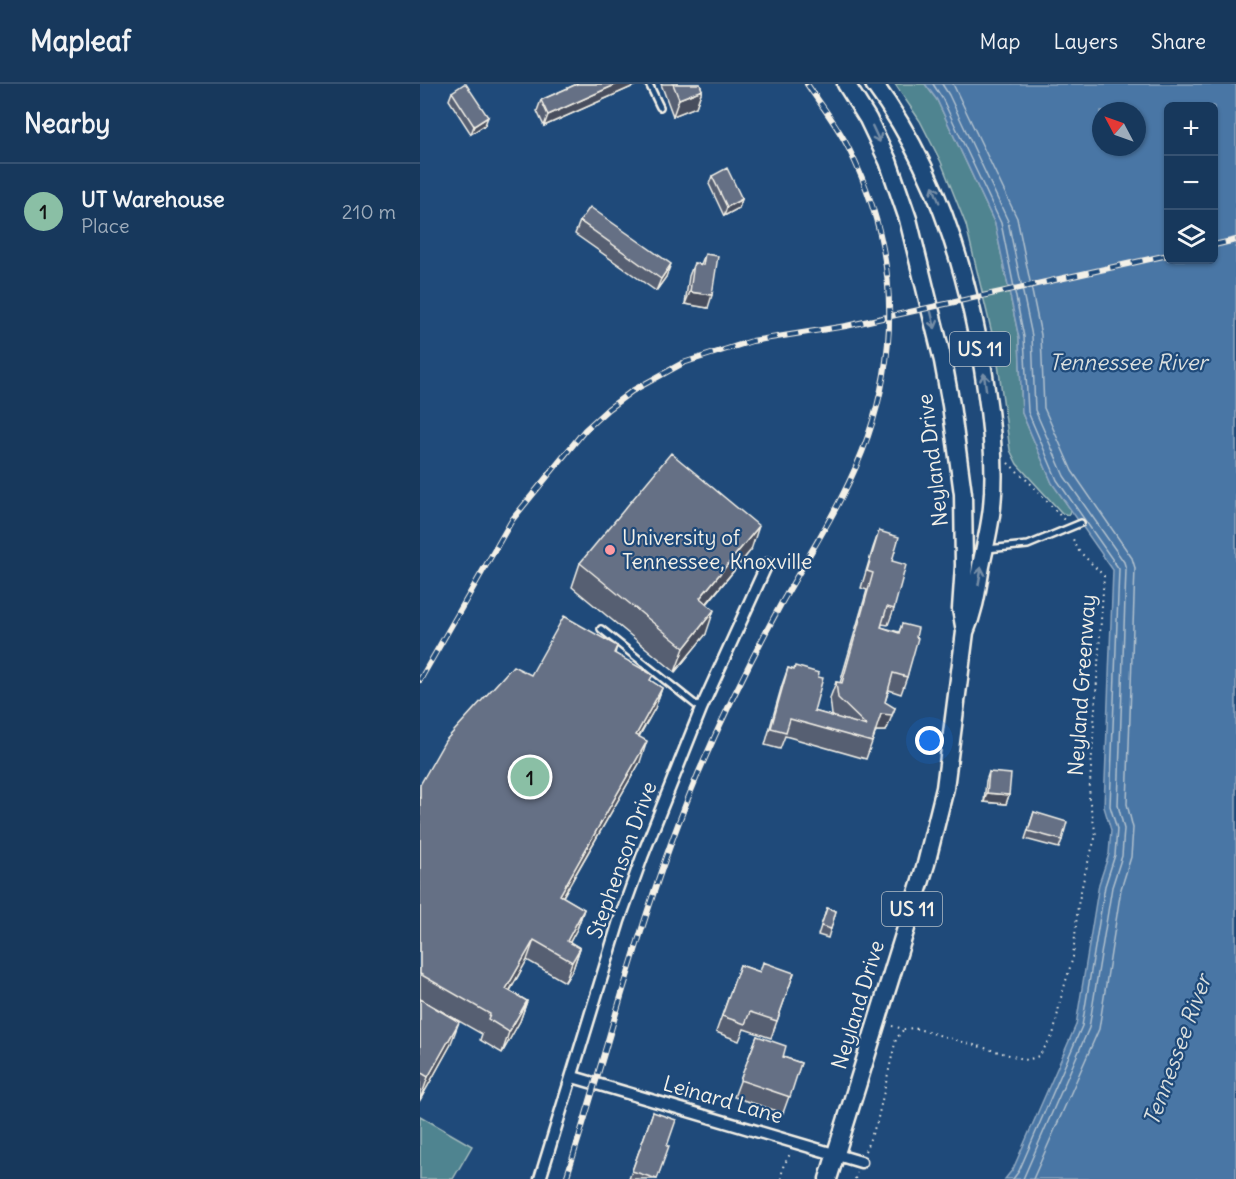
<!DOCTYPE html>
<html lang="en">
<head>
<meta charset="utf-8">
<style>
	body { margin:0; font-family:Delius,sans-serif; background:#244365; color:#f1f3f6 }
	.controls { position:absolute; right:18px; top:18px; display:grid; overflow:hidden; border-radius:9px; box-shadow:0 2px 4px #0004 }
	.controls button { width:54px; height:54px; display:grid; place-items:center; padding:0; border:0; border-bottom:2px solid #365272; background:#17385c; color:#f1f3f6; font:30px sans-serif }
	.compass { position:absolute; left:672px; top:18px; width:54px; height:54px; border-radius:50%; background:#17385c; box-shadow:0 2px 4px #0004; rotate:311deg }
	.you { position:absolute; left:510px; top:657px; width:21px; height:21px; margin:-15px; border:4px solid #fff; border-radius:50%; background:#1a73e8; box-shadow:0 0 0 9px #1a73e833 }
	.badge { display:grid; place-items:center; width:39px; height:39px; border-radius:50%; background:#8abfa5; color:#111; font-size:20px; font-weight:700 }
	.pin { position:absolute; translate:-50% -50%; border:3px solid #fff; box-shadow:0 2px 6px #0006 }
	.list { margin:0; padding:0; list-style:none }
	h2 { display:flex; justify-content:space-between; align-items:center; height:78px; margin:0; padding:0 24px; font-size:26px }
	h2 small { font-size:20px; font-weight:400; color:#9eacbb }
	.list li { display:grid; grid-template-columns:39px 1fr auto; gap:18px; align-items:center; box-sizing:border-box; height:96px; padding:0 24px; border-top:2px solid #365272 }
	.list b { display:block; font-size:22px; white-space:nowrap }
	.list p { margin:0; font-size:20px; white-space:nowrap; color:#9eacbb }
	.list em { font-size:20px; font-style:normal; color:#9eacbb }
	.icon { flex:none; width:33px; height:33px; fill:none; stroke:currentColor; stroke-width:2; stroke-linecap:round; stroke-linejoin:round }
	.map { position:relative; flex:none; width:816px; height:1095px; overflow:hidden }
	header { display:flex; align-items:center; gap:36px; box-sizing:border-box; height:84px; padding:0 30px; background:#17385c; border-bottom:2px solid #365272 }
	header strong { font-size:28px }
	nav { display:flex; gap:33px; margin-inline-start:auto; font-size:21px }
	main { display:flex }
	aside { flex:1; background:#17385c }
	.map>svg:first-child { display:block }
	.green { fill:#508490; stroke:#a2babc; stroke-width:1.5 }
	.water { fill:#4a76a5; stroke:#8ea7c0; stroke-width:1.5; fill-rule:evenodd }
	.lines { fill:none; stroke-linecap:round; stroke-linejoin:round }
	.shore { stroke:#b0c0cd; stroke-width:1.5 }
	.lane-casing { stroke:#f4f1e8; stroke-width:10 }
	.street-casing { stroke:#f4f1e8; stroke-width:15 }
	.primary-casing { stroke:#f4f1e8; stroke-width:21 }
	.path { stroke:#f4f1e8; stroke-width:2; stroke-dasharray:1.5 4.5; stroke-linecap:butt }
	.lane { stroke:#1f4a7a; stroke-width:5 }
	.street { stroke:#1f4a7a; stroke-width:10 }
	.primary { stroke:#1f4a7a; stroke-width:16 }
	.rail-casing { stroke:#f4f1e8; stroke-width:6 }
	.rail { stroke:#1f4a7a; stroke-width:4; stroke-dasharray:11; stroke-linecap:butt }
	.wall { fill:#575f72; stroke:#f4f1e8; stroke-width:1.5 }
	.shaded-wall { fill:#474e5d; stroke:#f4f1e8; stroke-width:1.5 }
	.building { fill:#656f85; stroke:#f4f1e8; stroke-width:1.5 }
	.oneway { stroke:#748da6 }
	.poi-dot { fill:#ff9aa2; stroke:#1f4a7a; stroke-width:2 }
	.labels { text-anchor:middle; stroke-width:4.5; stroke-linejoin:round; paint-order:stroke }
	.shield { fill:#1f4a7a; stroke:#b4bfc7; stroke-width:1.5 }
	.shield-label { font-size:20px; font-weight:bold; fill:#f4f1e8 }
	.street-label { font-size:21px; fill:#f4f1e8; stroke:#1f4a7a }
	.poi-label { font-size:21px; fill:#f4f1e8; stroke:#1f4a7a; text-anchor:start }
	.water-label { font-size:22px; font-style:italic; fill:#dadfde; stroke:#1f4a7a }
</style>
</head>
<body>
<header>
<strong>Mapleaf</strong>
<nav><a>Map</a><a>Layers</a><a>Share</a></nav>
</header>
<main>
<aside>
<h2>Nearby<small></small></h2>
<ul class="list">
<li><span class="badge">1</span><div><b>UT Warehouse</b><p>Place</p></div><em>210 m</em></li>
</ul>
</aside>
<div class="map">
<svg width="816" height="1095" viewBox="0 0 816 1095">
	<rect width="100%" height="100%" fill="#1f4a7a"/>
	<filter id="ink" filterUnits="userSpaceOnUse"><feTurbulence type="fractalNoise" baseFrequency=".0167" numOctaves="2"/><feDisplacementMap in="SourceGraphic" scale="12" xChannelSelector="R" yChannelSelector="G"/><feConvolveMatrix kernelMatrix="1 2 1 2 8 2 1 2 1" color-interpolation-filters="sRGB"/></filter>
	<g filter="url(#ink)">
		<path class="green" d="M475,0h30l12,16 58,124 24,114 3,75 30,70 19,27 -3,5 -6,-2 -45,-49 -7,-14 -14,-100 -30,-125 -25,-63 -21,-41z
			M0,1032l52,30 -19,33h-33z"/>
		<path class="water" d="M505,0h311v1095h-231l8,-10 63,-144 23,-141 10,-30 2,-24 -7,-23 9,-237 -61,-87 -30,-70 -3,-75 -24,-114 -58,-124zM748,22h46v154h-46zM681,27h36v36h-36z"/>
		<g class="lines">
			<path class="shore" d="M513,0l9,14 59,125 23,114 4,75 29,68 62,89 -9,237 7,23 -2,26 -10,31 -23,140 -63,145 -6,8
				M522,0l7,11 59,126 24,115 3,74 29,66 60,86 2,7 -8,236 6,24 -2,27 -10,31 -23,141 -66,151
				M533,0l64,134 24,117 3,73 28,63 60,87 3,10 -8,236 6,24 -2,29 -10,32 -22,140 -66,150"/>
			<defs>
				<path id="lane" d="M229,0l11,23
					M567,465l41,-4 53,-22
					M181,545l100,80"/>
				<path id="street" d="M153,993l288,85
					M120,1095l79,-258 23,-64 59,-148 66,-145"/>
				<path id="primary" d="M426,0l22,35 20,42 20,58 35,142 8,44 12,89 1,72 -3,43 4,22
					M408,1095l98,-315 19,-76 20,-156c10,-23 12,-42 16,-66 4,-20 9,-39 11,-59 4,-39 0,-79 -6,-118 -15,-108 -46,-216 -112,-305"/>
			</defs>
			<use href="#lane" class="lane-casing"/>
			<use href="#street" class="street-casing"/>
			<use href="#primary" class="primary-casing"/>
			<path class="path" d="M588,379l23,21 34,37
				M472,942l12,3 10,-1 113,32 12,-4 14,-21 3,-12 4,-22 13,-44 5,-52 7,-32 11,-38 -7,-37 15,-222 -26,-26 -6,-13
				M445,1067l12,-29 19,-83 8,-10
				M361,1095l2,-12 7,-13
				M435,1095l2,-6"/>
			<use href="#lane" class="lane"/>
			<use href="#street" class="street"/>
			<use href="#primary" class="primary"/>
			<defs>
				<path id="rail" d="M794,161l22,-5
					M0,596l92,-160 73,-90 23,-21 24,-18 51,-28 69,-22 94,-15 322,-71
					M146,1095c43,-135 77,-274 132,-405 25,-58 53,-115 83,-170 31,-55 67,-109 87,-168 34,-99 27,-194 -19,-287 -11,-23 -28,-44 -42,-65"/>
			</defs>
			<use href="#rail" class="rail-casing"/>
			<use href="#rail" class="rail"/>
		</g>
		<path class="wall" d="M157,0h59v1l-92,41 -7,-15 4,-11z
			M241,0h39l2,6 -6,17 -23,9z
			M32,8l33,33 -14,9 -22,-34z
			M292,92l30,23 -3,9 -15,8 -15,-32z
			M160,137l86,56 -10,14 -81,-57z
			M285,170l3,54 -23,-4 4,-28 5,-13 7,1z
			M459,447l13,30 2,48 -6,16 -6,-1 -1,3 18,5 3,-8 14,13 -9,40 -6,17 -12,-4 -4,12 4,22 -3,7h-10l-10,28 -81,-23 -5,13 -15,-4 17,-60 6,-17 30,9 -4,34 20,6 -2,-2 -2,-17 6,-16 4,1 27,-93 -6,-2 12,-40z
			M331,466l-44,54 -1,30 -31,38 -103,-85 8,-24z
			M197,562l-2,8 36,27 11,7 -7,20 -16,29 1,25 -77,135 21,12 -7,20 -7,13 10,6 -7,21 -8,13 -38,-22 -17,31 17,10 -7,20 -18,32 -22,-13 2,-6 -62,-35v-214l111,-110z
			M569,688l20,23 -3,9 -22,-2 2,-21z
			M614,728l28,28 -3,8 -34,-9z
			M407,824l9,3 -8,27 -10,-3z
			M320,881l20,7 34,1 -23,65 -27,-9 -5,12 -23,-9z
			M0,915l30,47 -30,54z
			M337,952l26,21 18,6 -18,50 -49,-16z
			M233,1028l14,34 -10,33h-28z"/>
		<path class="shaded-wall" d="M197,0h19v1l-92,41 4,-11z
			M282,6l-6,17 -23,9 6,-17z
			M68,33l-3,8 -14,9 3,-8z
			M322,115l-3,9 -15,8 3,-9z
			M251,180l-5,13 -10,14 5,-12z
			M270,208l22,3 -4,13 -23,-4z
			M339,442l-8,24 -60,72 9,-24z
			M294,526l-8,24 -31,38 9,-24z
			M242,604l-7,20 -27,47 8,-20z
			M475,624l-9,23h-12l7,-17z
			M227,657l-7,21 -88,153 8,-20z
			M567,709l22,2 -3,9 -22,-2z
			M164,825l-7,20 -15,27 5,-15z
			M114,856l-7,20 -28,49 7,-20z
			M160,864l-7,21 -8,13 7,-20z
			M107,917l-7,20 -18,32 7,-21z
			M39,938l-9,24 -30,54 8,-23z"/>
		<path class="building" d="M44,0h2l22,33 -14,9 -22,-34z
			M157,0h40l-69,31 -7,-15z
			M253,0h27l2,6 -23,9z
			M307,84l15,31 -15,8 -15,-31z
			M170,123l81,57 -10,15 -81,-58z
			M285,170l13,2 -6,39 -22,-3 4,-29 9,2z
			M251,369l88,73 -59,72 14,12 -30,38 -104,-85z
			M459,447l20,6 -7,24 14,4 -12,44 -7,-2 -6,20 18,6 3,-9 16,4 -2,9 2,1 -11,39 -14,-4 -8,29 10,6 -3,7 -11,-1 -9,28 -82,-23 -4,13 -15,-4 17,-60 6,2 1,-4 24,7 -1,4 5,1 -9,33 53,15 -29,-28 -2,-16 6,1 31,-110 -6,-2z
			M144,532l53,30 -3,7 39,22 -3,5 12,8 -26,47 11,6 -87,154 24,14 -17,32 13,7 -8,14 -38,-22 -28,49 21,12 -18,31 -21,-13 2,-5 -70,-40v-189l25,-44 68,-75 18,9z
			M569,688l22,2 -2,21 -22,-2z
			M614,728l33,10 -5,18 -34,-9z
			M407,824l9,3 -5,18 -10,-3z
			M343,878l31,11 -17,48 -27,-9 -5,12 -23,-8 18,-51 20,7z
			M0,915l39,23 -31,55 -8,-5z
			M337,952l29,10 -3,11 18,6 -11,34 -50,-17z
			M233,1028l23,8 -9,26h2l-12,33 -25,-8z"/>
		<defs><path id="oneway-shaft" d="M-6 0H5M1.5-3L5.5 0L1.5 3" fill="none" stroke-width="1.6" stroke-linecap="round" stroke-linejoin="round" transform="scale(1.5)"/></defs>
		<g class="oneway">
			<use href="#oneway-shaft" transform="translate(456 50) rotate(65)"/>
			<use href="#oneway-shaft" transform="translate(516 110) rotate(-111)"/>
			<use href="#oneway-shaft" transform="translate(513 236) rotate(76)"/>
			<use href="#oneway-shaft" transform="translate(565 298) rotate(-98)"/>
			<use href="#oneway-shaft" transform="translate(560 492) rotate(-80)"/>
		</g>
	</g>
	<circle class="poi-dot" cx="190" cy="466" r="6"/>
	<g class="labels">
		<g class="shield">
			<rect x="530" y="248" width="60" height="34" rx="4.5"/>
			<rect x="462" y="808" width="60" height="34" rx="4.5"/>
		</g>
		<g class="shield-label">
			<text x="560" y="272">US 11</text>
			<text x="492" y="832">US 11</text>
		</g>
		<g class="street-label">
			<text transform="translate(513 376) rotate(-97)" y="7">Neyland Drive</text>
			<text transform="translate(662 601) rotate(-86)" y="7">Neyland Greenway</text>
			<text transform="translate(202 776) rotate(-70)" y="7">Stephenson Drive</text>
			<text transform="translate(438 921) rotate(-73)" y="7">Neyland Drive</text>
			<text transform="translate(303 1016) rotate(16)" y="7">Leinard Lane</text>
		</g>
		<g class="poi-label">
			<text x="202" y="461">University of<tspan x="202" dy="24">Tennessee, Knoxville</tspan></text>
		</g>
		<g class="water-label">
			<text x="708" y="286">Tennessee River</text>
			<text transform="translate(757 966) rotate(-70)" y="8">Tennessee River</text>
		</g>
	</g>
</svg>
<div class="controls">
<button>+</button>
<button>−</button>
<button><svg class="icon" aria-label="layers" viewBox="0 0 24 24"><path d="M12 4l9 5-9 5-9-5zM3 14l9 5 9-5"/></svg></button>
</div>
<svg class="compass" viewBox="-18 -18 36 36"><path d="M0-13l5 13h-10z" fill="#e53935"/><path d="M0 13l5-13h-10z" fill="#9eacbb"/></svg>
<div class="you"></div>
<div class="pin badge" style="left:110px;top:693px">1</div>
</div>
</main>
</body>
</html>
